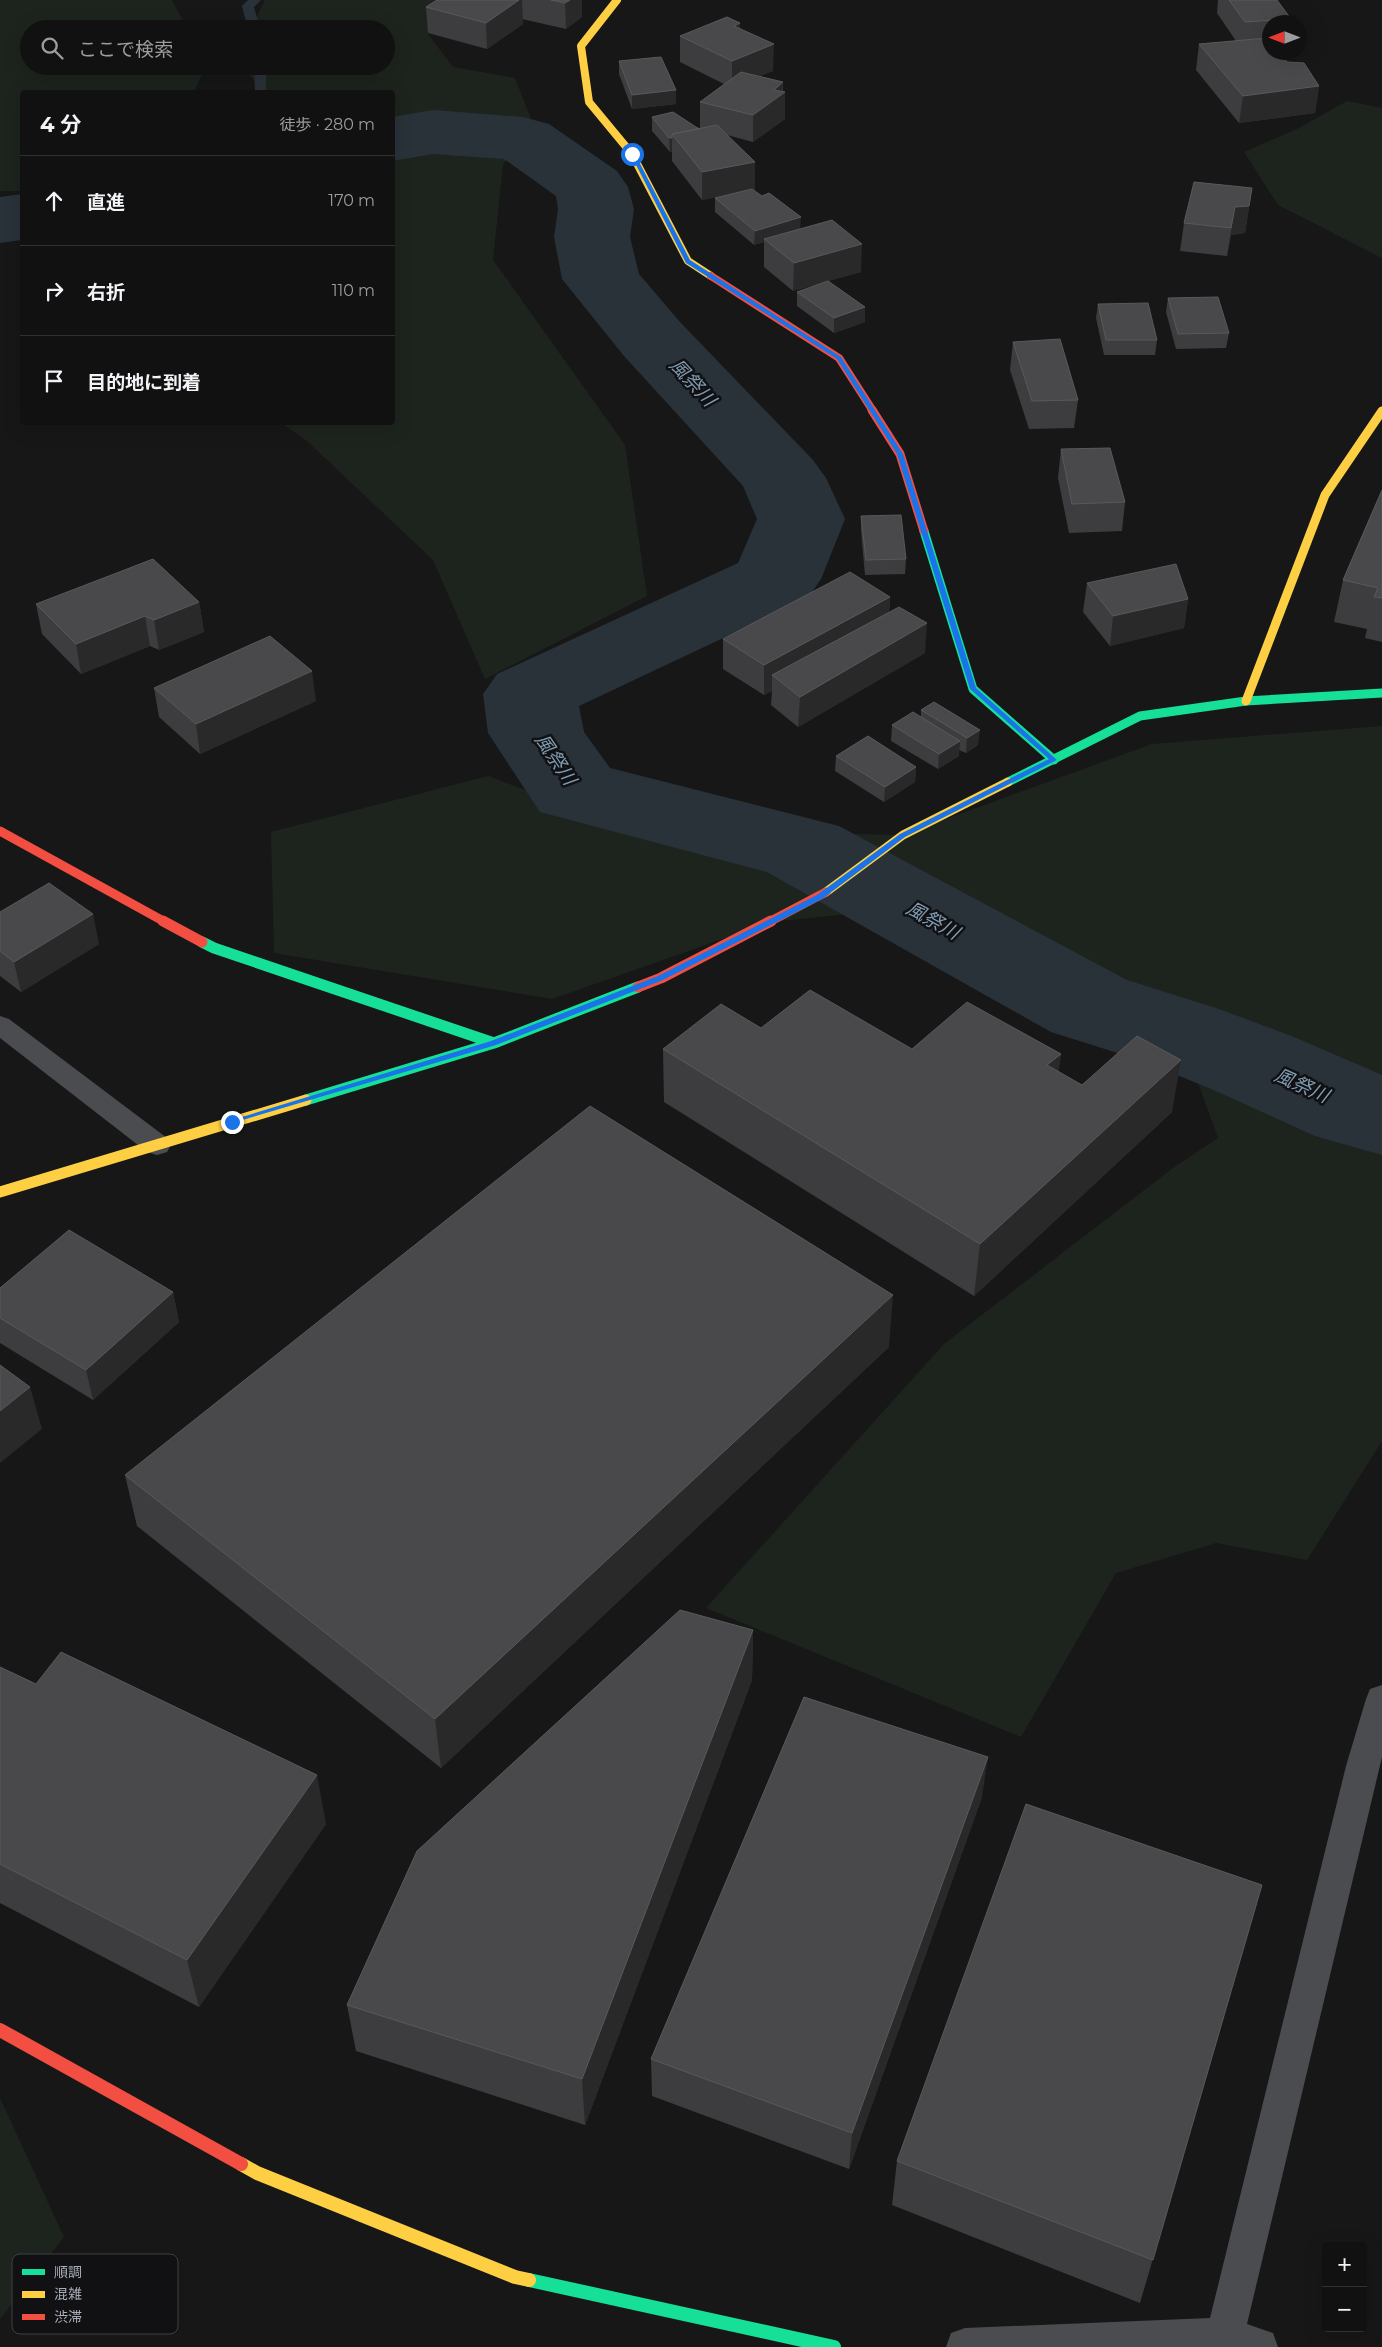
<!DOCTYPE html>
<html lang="ja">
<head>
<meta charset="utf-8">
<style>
	body { margin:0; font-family:Montserrat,"Noto Sans JP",sans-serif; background:#1a1a1a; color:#f1f3f6 }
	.controls { position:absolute; right:15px; bottom:15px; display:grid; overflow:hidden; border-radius:5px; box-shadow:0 5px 20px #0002 }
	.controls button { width:45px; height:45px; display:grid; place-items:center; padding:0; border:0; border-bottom:1px solid #303131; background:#111; color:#f1f3f6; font:25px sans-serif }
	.compass { position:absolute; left:1262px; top:15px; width:45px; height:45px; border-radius:50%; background:#111; box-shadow:0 5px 20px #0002; rotate:270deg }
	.stop { position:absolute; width:15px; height:15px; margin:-11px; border:4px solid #1a73e8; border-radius:50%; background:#fff }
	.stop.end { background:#1a73e8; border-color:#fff; box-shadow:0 1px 5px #0008 }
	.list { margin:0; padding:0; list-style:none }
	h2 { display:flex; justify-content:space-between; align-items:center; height:65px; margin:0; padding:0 20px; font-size:21px }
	h2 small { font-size:16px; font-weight:400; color:#9c9d9f }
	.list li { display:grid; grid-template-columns:32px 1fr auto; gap:15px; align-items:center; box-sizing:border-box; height:90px; padding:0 20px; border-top:1px solid #303131 }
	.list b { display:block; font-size:19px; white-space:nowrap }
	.list em { font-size:16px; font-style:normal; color:#9c9d9f }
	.icon { flex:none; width:28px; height:28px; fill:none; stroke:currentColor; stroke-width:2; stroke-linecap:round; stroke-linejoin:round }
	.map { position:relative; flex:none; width:1382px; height:2347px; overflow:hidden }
	.search { position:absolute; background:#111; box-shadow:0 5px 20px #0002; left:20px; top:20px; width:375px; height:55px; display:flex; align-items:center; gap:12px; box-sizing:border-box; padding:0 18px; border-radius:28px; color:#9c9d9f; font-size:19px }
	.panel { position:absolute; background:#111; box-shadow:0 5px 20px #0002; left:20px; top:90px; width:375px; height:335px; border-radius:5px }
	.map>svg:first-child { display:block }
	.green { fill:#1d241e }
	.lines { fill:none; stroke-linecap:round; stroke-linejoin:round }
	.stream { fill:#2a3239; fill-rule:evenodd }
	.river { fill:#2a3239; fill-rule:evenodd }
	.street { fill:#4b4c50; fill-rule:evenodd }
	.fast-far2 { stroke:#16e098; stroke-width:9 }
	.fast-far1 { stroke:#16e098; stroke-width:11 }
	.fast { stroke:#16e098; stroke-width:14 }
	.slow-far3 { stroke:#ffcf43; stroke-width:8 }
	.slow-far2 { stroke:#ffcf43; stroke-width:9 }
	.slow-far1 { stroke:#ffcf43; stroke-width:11 }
	.slow { stroke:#ffcf43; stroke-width:14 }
	.jam-far3 { stroke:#f24e42; stroke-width:8 }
	.jam-far2 { stroke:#f24e42; stroke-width:9 }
	.jam-far1 { stroke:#f24e42; stroke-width:11 }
	.jam { stroke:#f24e42; stroke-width:14 }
	.wall { fill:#3d3d3f }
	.shaded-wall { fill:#29292a }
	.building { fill:#49494c; stroke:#58595d }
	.route { fill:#1a73e8 }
	.labels { text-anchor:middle; stroke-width:5; stroke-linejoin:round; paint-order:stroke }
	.water-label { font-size:19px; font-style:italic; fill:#7f9bb3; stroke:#111113 }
	.key { fill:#111113; stroke:#3e4045; stroke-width:1 }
	.key-label { font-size:14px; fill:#a8adb8 }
</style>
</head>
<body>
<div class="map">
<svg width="1382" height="2347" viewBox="0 0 1382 2347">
	<rect width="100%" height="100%" fill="#171717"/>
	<path class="green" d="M0,0h172l15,29h-158v37h177l-12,26h-172v99h-22z
		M265,0h190l-27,34 25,33 62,11 18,46 -30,41 -10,95 132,185 22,151 -162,83 -52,-119 -126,-119 -26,-18 111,-1v-330h-129l-21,-26h144v-37h-135z
		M1347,101l35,7v150l-104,-53 -34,-53 53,-23z
		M1382,726v715l-75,119 -91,-17 -100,30 -95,164 -315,-129 238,-264 229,-176 45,-30 -37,-102 -274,-128 -136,14 -219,77 -278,-46 -3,-121 217,-56 141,53 273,6 250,-91z
		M0,2098l64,139 -64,82z"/>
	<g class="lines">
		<path class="stream" d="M248,0h13l-7,7 6,22h-12l-6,-23z
			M254,66h12v26h-11z"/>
		<path class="river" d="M433,110l90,7 26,7 68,47 11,16 6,22 -4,28 9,37 41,48 133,138 13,18 19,41 -24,60 -13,19 -229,108 5,26 26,36 229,58 288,154 92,29 75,28 88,38v80l-67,-19 -99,-45 -73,-30 -92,-29 -284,-160 -227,-60 -52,-79 -5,-39 14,-20 241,-111 19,-44 -14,-33 -119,-130 -62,-77 -8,-42 4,-28 -2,-13 -52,-37 -71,-5 -41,7v-44z
			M22,194v46l-22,3v-46z"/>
		<path class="street" d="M0,1016l9,3 158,119 4,7 -4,7 -10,3 -10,-3 -147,-114z
			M1382,1685v72l-135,567 26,9 5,14h-332l5,-14 14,-5 245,-10 136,-552 20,-67 4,-10z"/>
		<path class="fast-far2" d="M924,531l49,158 81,71
			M1008,782l132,-66 106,-15 136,-8"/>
		<path class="fast-far1" d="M202,942l12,6 280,95
			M306,1100l188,-57 144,-56"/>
		<path class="fast" d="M529,2280l305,67"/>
		<path class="slow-far3" d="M617,0l-36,46 8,56 43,52 56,107 23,15"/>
		<path class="slow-far2" d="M1246,701l79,-206 57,-84
			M826,892l77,-57 105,-53"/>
		<path class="slow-far1" d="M0,1192l306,-92"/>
		<path class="slow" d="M241,2164l16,9 258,104 14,3"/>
		<path class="jam-far3" d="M711,276l128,82 34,53"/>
		<path class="jam-far2" d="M872,410l28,44 24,77
			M0,831l165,91
			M769,922l57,-30"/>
		<path class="jam-far1" d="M163,921l39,21
			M638,987l23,-9 110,-57"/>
		<path class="jam" d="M0,2030l241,134"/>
	</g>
	<path class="wall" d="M437,0h145v17l-16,12 -44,-10 1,5 -36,25 -59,-16 -2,-26z
		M1218,0h59l14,19 -1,3h-20v30l17,10 32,24 -4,27 -76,10 -43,-53 3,-26 37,-3 -19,-28z
		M740,29l33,42 -14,5 24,6v10h2v27l-32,23 -26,-7 28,55h-2l47,39 61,43 -33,9 37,26v15l-31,11 -37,-27v-14l28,-10 -32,9 -29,-24v-25l-10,3 -39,-33v-14l16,-4 -29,6 -30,-39v-9h-2l-18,-21v-14l48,11v-26l24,-18 -44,-22v-26z
		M619,61l57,29v14l-44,5 -13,-35z
		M1252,188l-7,45 -14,2 -4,21 -47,-5 4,-28z
		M1168,298l61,35 -3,15 -50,1 -10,-37z
		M1098,304l59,36 -2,15h-51l-8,-37z
		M1013,342l65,58 -4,28 -45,1 -19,-59z
		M1061,449l64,53 -3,29 -53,2 -11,-55z
		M1382,490v152l-17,-4 2,-9 -33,-7 9,-42z
		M861,516l45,43 -1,15 -40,1 -4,-44z
		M1087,583l101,16 -4,29 -74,18 -27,-34z
		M890,597l-1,15 36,41 -127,74 -27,-22 1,-14 -8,4 -41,-26v-30z
		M199,602l5,30 -45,18 -9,-4 -69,28 -39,-40 -6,-30z
		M154,688l162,13 -116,53 -41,-37z
		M934,702l44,43 -12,8 -7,-3v6l-21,13 -47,-28 1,-16 29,-8v-7z
		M836,756l80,11 -1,15 -31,20 -49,-31z
		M0,912l99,32 -78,48 -21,-16z
		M761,1028l151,21 149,5 -3,18 24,13 90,27 -198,184 -310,-194 -1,-53z
		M0,1288l173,4 6,30 -86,78 -93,-57z
		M889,1347l-448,421 -304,-242 -12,-51z
		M753,1630l-1,50 -167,445 -229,-74 -9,-46z
		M0,1667l326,157 -127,183 -199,-104z
		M982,1797l-133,372 -197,-73 -1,-37z
		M1262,1885l-122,418 -248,-98 5,-44z"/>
	<path class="shaded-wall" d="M519,0h3l1,24 -36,25 -1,-26z
		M562,0h20v17l-16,12 -1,-26z
		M740,23v26l-6,-23z
		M774,44l-1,27 -41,17v-27z
		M783,82l-1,12 3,-2v27l-32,23v-27l21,-25z
		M1319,86l-4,27 -76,10 4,-27z
		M676,90v14l-44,5v-14z
		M669,138h3v14h-2z
		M755,162v28l-53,10v-28z
		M1252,188l-7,45 -14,2 -4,21 8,-49z
		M801,217l-1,15 -36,7v3l-10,3 1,-14z
		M862,244l-1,28 -68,19 1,-28z
		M865,307v15l-31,11v-15z
		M890,597l-2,30 -116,48v16l-8,4v-30z
		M1188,599l-4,29 -74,18 3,-30z
		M199,602l5,30 -45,18 -5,-30z
		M145,616l5,30 -69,28 -5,-30z
		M927,623l-2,30 -127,74 2,-30z
		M312,671l4,30 -116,53 -4,-30z
		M980,730l-2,15 -12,8 1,-15z
		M960,741l-1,15 -21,13 1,-15z
		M916,767l-1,15 -31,20 1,-15z
		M93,914l6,30 -78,48 -7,-30z
		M1061,1054l-7,53 -7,-42z
		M1181,1060l-9,52 -198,184 6,-52z
		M173,1292l6,30 -86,78 -7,-30z
		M893,1295l-4,52 -448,421 -6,-49z
		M30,1387l12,42 -42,34v-52z
		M753,1630l-1,50 -167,445 -3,-46z
		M988,1757l-6,40 -133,372 3,-36z
		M317,1775l9,49 -127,183 -12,-47z"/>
	<path class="building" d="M437,0h82l-33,23 -60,-16z
		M551,0h19l-5,3z
		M1229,0h48l14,19 -46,3z
		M727,17l13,6 -6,3 40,18 -42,17 -52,-25z
		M1267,38l3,3v11h9l8,10 17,1 15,23 -76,10 -44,-52z
		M661,57l15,33 -44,5 -13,-34z
		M741,72l42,10 -9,8 11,2 -32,23 -53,-13z
		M673,112l26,17 -27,5v4h-3l-17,-21z
		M717,125l38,37 -53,10 -30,-38z
		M1194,182l58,6 -3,18 -14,1 -4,21 -47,-5z
		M752,189l10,7 7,-3 32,24 -46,14 -40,-33z
		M832,220l30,24 -68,19 -30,-24z
		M828,281l37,26 -31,11 -37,-26z
		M1218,297l11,36 -51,1 -10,-36z
		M1148,303l9,37h-51l-8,-36z
		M1060,339l18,61 -46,1 -19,-59z
		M1110,448l15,54 -53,2 -11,-55z
		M1382,490v108l-8,-1 4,-9 -35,-8z
		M901,515l5,44 -40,1 -5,-44z
		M153,559l46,43 -45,18 -9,-4 -69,28 -40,-40z
		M1176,564l12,35 -75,17 -26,-33z
		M850,572l40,25 -126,68 -41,-26z
		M899,607l28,16 -127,74 -28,-22z
		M270,636l42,35 -116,53 -42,-36z
		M934,702l46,28 -13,8 -46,-28z
		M913,712l47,29 -21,13 -47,-29z
		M868,736l48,31 -31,20 -49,-31z
		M49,883l44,31 -79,48 -14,-11v-39z
		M810,990l102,59 55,-47 94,52 -14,11 35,20 55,-49 44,24 -201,184 -317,-195 58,-45 40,24z
		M590,1106l303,189 -458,424 -310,-244z
		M69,1230l104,62 -87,78 -86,-52v-30z
		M0,1365l30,22 -30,24z
		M680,1610l73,20 -171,449 -235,-74 70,-154z
		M61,1652l256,123 -130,185 -187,-96v-197l36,17z
		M804,1697l184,60 -136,376 -201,-74z
		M1026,1804l236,81 -109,375 -256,-99z"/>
	<path class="route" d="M630,153l5,1 55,106 151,97 62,97 73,234 81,72 -152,77 -83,62 -159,81 -167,65 -267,79v-3l262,-80 167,-65 159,-81 83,-61 149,-75 -79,-70 -73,-235 -60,-95 -151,-96z"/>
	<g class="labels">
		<g class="water-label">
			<text transform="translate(693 382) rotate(47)" y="7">風祭川</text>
			<text transform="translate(556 759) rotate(56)" y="7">風祭川</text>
			<text transform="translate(933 920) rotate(29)" y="7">風祭川</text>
			<text transform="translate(1302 1085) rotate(24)" y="7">風祭川</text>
		</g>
	</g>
	<rect x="12" y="2254" width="166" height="80" rx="8" class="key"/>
	<rect x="22" y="2269" width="23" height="6" fill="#16e098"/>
	<rect x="22" y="2291" width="23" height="7" fill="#ffcf43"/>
	<rect x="22" y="2314" width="23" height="6" fill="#f24e42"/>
	<g class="key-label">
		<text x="54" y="2277">順調</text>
		<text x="54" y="2299">混雑</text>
		<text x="54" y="2322">渋滞</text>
	</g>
</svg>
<div class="controls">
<button>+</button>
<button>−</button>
</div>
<svg class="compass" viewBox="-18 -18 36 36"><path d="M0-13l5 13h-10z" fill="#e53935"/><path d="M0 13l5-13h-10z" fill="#9c9d9f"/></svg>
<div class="stop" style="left:632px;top:154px"></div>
<div class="stop end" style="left:232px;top:1122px"></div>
<div class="search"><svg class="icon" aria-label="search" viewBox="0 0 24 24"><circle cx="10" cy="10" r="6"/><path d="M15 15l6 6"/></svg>ここで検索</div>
<section class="panel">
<h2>4 分<small>徒歩 · 280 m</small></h2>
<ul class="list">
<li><svg class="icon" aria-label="ahead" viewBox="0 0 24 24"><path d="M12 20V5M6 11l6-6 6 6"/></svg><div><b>直進</b></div><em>170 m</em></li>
<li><svg class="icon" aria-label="right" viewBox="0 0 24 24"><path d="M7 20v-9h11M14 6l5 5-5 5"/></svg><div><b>右折</b></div><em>110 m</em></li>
<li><svg class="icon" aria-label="arrive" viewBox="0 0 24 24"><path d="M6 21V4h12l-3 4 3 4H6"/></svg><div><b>目的地に到着</b></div></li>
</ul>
</section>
</div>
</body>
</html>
